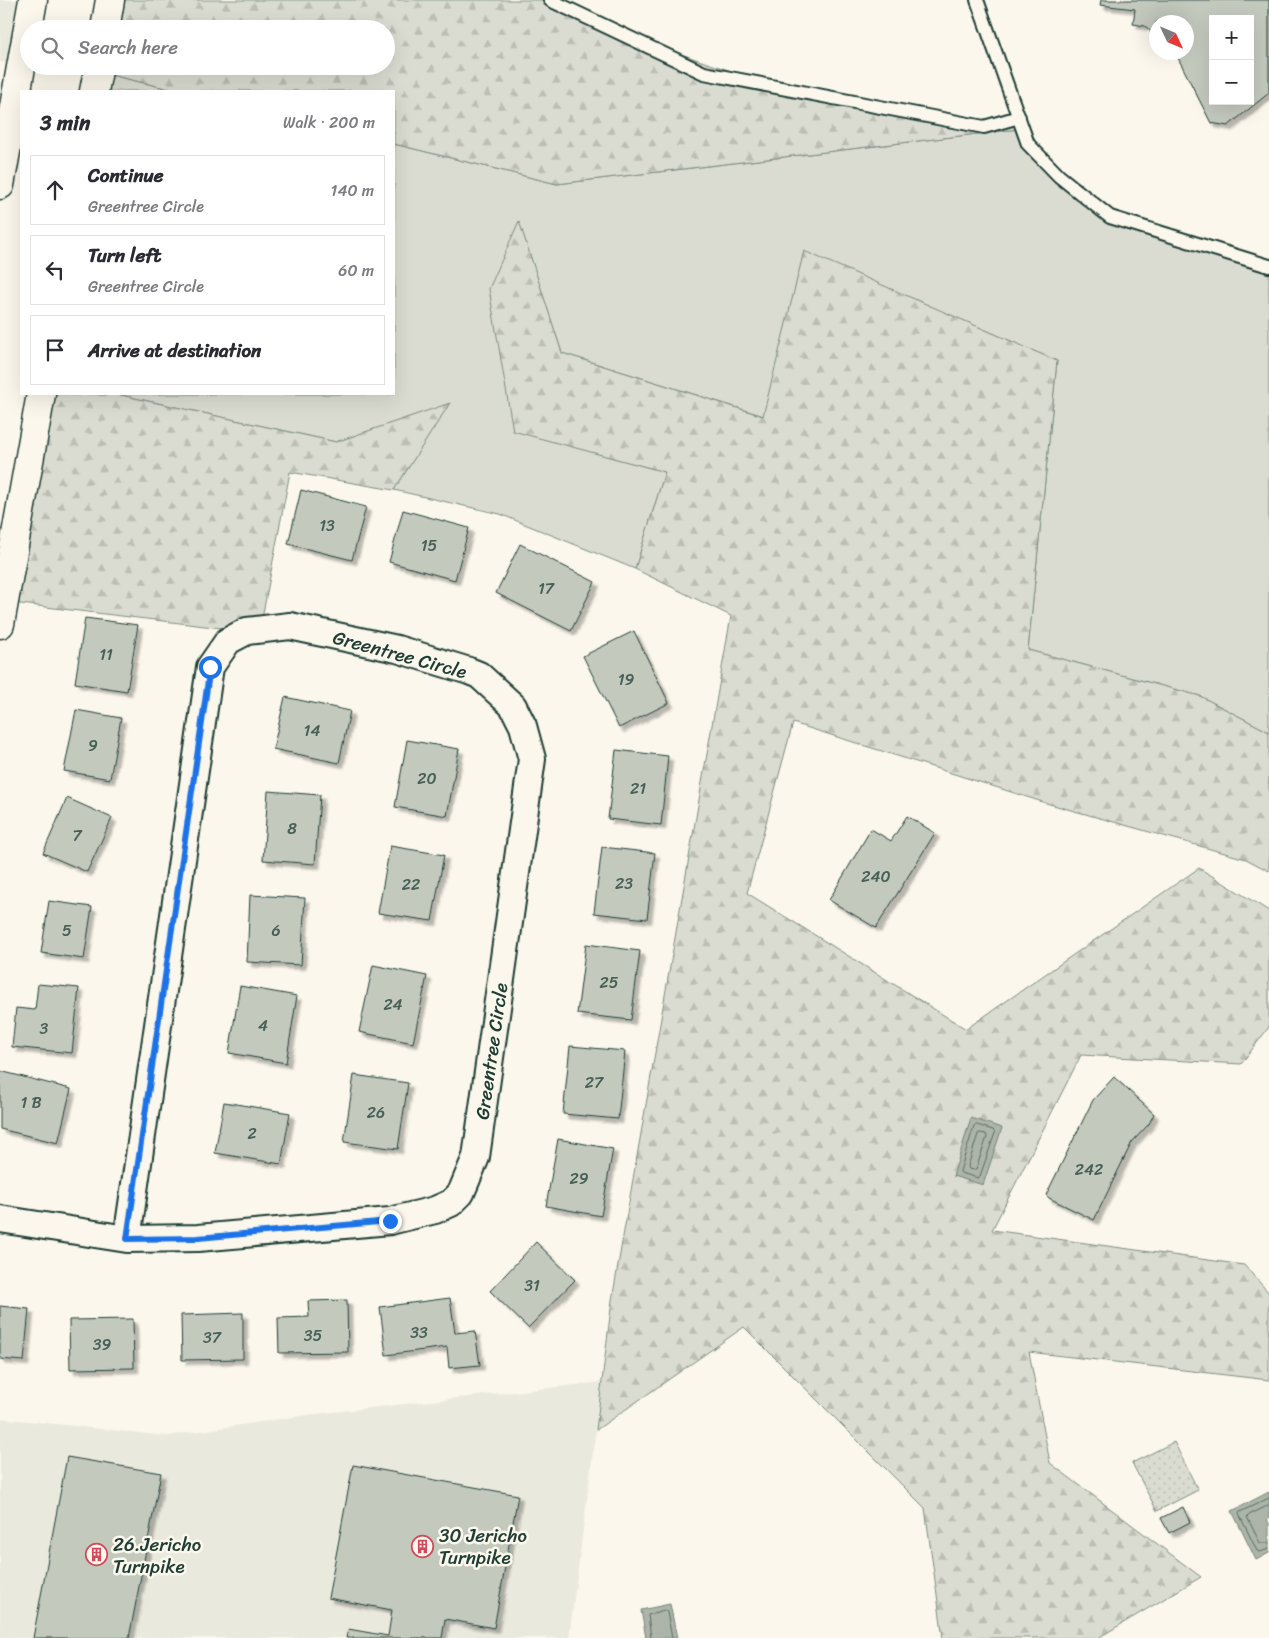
<!DOCTYPE html>
<html lang="en">
<head>
<meta charset="utf-8">
<style>
	body { margin:0; font-family:Sriracha,sans-serif; background:#f2f2f3; color:#2b2b33 }
	.controls { position:absolute; right:15px; top:15px; display:grid; overflow:hidden; border-radius:0px; box-shadow:0 5px 20px #0002 }
	.controls button { width:45px; height:45px; display:grid; place-items:center; padding:0; border:0; border-bottom:1px solid #e1e1e2; background:#fff; color:#2b2b33; font:25px sans-serif }
	.compass { position:absolute; left:1149px; top:15px; width:45px; height:45px; border-radius:50%; background:#fff; box-shadow:0 5px 20px #0002; rotate:134deg }
	.stop { position:absolute; width:15px; height:15px; margin:-11px; border:4px solid #1a73e8; border-radius:50%; background:#fff }
	.stop.end { background:#1a73e8; border-color:#fff; box-shadow:0 1px 5px #0008 }
	.list { margin:0; padding:0; list-style:none }
	h2 { display:flex; justify-content:space-between; align-items:center; height:65px; margin:0; padding:0 20px; font-size:21px }
	h2 small { font-size:16px; font-weight:400; color:#7c7c81 }
	.list li { display:grid; grid-template-columns:32px 1fr auto; gap:15px; align-items:center; box-sizing:border-box; height:70px; margin:0 10px 10px; padding:0 10px; border:1px solid #e1e1e2; border-radius:0px }
	.list b { display:block; font-size:19px; white-space:nowrap }
	.list p { margin:0; font-size:16px; white-space:nowrap; color:#7c7c81 }
	.list em { font-size:16px; font-style:normal; color:#7c7c81 }
	.icon { flex:none; width:28px; height:28px; fill:none; stroke:currentColor; stroke-width:2; stroke-linecap:round; stroke-linejoin:round }
	.map { position:relative; flex:none; width:1269px; height:1638px; overflow:hidden }
	.search { position:absolute; background:#fff; box-shadow:0 5px 20px #0002; left:20px; top:20px; width:375px; height:55px; display:flex; align-items:center; gap:12px; box-sizing:border-box; padding:0 18px; border-radius:28px; color:#7c7c81; font-size:19px }
	.panel { position:absolute; background:#fff; box-shadow:0 5px 20px #0002; left:20px; top:90px; width:375px; height:305px; border-radius:0px }
	.map>svg:first-child { display:block }
	.built { fill:#eae9de }
	.grass { fill:#dbdcd1; stroke:#7d8c82 }
	.forest { fill:url(#forest-firs); stroke:#7d8c82 }
	.park { fill:url(#park-dots); stroke:#7d8c82 }
	.water { fill:#adb4aa; stroke:#74847b }
	.lines { fill:none; stroke-linecap:round; stroke-linejoin:round }
	.shore { stroke:#586d63; stroke-width:1 }
	.building { fill:#c4c9be; stroke:#1f3d34; fill-rule:evenodd; filter:url(#shadow) }
	.lane-casing { stroke:#1f3d34; stroke-width:16 }
	.street-casing { stroke:#1f3d34; stroke-width:30 }
	.primary-casing { stroke:#1f3d34; stroke-width:31 }
	.lane { stroke:#fbf7ec; stroke-width:12 }
	.street { stroke:#fbf7ec; stroke-width:26 }
	.primary { stroke:#fbf7ec; stroke-width:28 }
	.route { stroke:#1a73e8; stroke-width:6 }
	.labels { text-anchor:middle; stroke-width:5; stroke-linejoin:round; paint-order:stroke }
	.number-label { font-size:16px; fill:#486056 }
	.street-label { font-size:19px; fill:#1f3d34; stroke:#fbf7ec }
	.poi-label { font-size:19px; fill:#1f3d34; stroke:#fbf7ec; text-anchor:start }
</style>
</head>
<body>
<div class="map">
<svg width="1269" height="1638" viewBox="0 0 1269 1638">
	<defs>
		<pattern id="forest-firs" width="22" height="20" patternUnits="userSpaceOnUse" patternTransform="scale(1.25)"><rect width="22" height="20" fill="#dbdcd1"/><path d="M5 1l3.5 6h-7zM16 11l3.5 6h-7z" fill="#bcbeb4"/></pattern>
		<pattern id="park-dots" width="8" height="8" patternUnits="userSpaceOnUse" patternTransform="scale(1.25)"><rect width="8" height="8" fill="#dbdcd1"/><path d="M2 2h.1M6 6h.1" fill="none" stroke="#bcbeb4" stroke-width="1.8" stroke-linecap="round"/></pattern>
		<filter id="shadow"><feDropShadow dx="4.5" dy="4.5" stdDeviation="1" flood-color="#0004"/></filter>
	</defs>
	<rect width="100%" height="100%" fill="#fbf7ec"/>
	<filter id="ink" filterUnits="userSpaceOnUse"><feTurbulence type="fractalNoise" baseFrequency=".02" numOctaves="2"/><feDisplacementMap in="SourceGraphic" scale="10" xChannelSelector="R" yChannelSelector="G"/><feConvolveMatrix kernelMatrix="1 2 1 2 8 2 1 2 1" color-interpolation-filters="sRGB"/></filter>
	<g filter="url(#ink)">
		<path class="built" d="M0,0h17l-10,63 -7,-1z
			M602,1382l-33,256h-569v-220l167,18 140,-21z"/>
		<path class="grass" d="M98,72l80,19h-84z
			M1027,128l21,41 73,46 148,51v466l-69,-36 -172,-46 29,-289 -253,-109 -40,164 -202,-63 -43,-131 -6,208 152,42 -30,97 -135,-55 -106,-24 55,-86 -113,38 -220,-48h278v-250l163,40z"/>
		<path class="forest" d="M110,0h436l75,34 146,49 130,31 130,14 -470,56 -163,-40v-53h-216l-80,-19 1,-6h287v-37h-281z
			M519,221l43,132 201,63 41,-165 253,110 -29,289 172,46 69,36v139l-23,-12 -200,-56 -253,-80 -46,170 219,136 233,-161 70,43v116l-28,37 -160,-9 -89,175 252,35 25,28v87l-240,-28 21,111 151,114 -103,61h-155l-18,-130 -181,-181 -148,103 16,-130 119,-684 -96,-47 30,-97 -152,-41 -24,-142z
			M41,394h75l220,48 114,-39 -56,87 -104,-18 -30,157 -13,2 -243,-29z"/>
		<path class="park" d="M1174,1442l24,48 -41,21 -25,-48z"/>
		<path class="water" d="M971,1118l31,10 -19,57 -30,-9z
			M1269,1492v26l-2,2 2,3v30l-13,7 -24,-49z
			M670,1604l7,34h-31l-5,-28z"/>
		<g class="lines">
			<path class="shore" d="M977,1125l16,5 2,3 -15,43 -2,2 -17,-5 -1,-2 14,-45z
				M980,1133l6,1 1,3 -11,32 -2,1 -5,-1 -1,-3 10,-32z
				M1269,1498l-29,14 -1,2 18,37 3,1 9,-3
				M1269,1505l-20,10 -2,2 13,26h9
				M651,1638l-3,-23 16,-5 3,2 5,26"/>
		</g>
		<path class="building" d="M1101,0h168v93l-41,33 -17,-3 -36,-71h11v-30h-30v14l-11,-10 -12,-2 2,-15 -35,-4zM1213,19h37v82h-37z
			M301,490l65,17 -14,53 -64,-16z
			M403,510l66,18 -14,52 -66,-18z
			M520,544l75,38 -24,49 -75,-38z
			M85,618l53,7 -11,66 -52,-8z
			M634,631l35,72 -50,25 -36,-72z
			M285,697l65,14 -11,52 -66,-14z
			M76,710l45,8 -11,61 -46,-8z
			M407,740l52,9 -12,67 -52,-9z
			M616,750l52,6 -7,69 -53,-6z
			M268,791l52,4 -5,69 -52,-4z
			M67,798l45,20 -25,54 -44,-19z
			M907,816l28,17 -59,95 -47,-28 42,-71 20,12z
			M390,846l54,9 -12,66 -54,-8z
			M602,847l53,6 -8,66 -53,-6z
			M250,895l55,3 -4,67 -54,-3z
			M49,901l43,6 -8,52 -43,-6z
			M586,944l54,7 -9,69 -54,-6z
			M373,965l54,11 -14,67 -54,-11z
			M38,984l41,4 -7,65 -60,-6 4,-39 19,2z
			M240,986l57,10 -11,67 -57,-10z
			M570,1046l55,5 -7,68 -55,-5z
			M0,1071l71,18 -13,54 -58,-14z
			M354,1075l54,8 -10,66 -54,-7z
			M1114,1077l40,37 -5,10 -17,18 -38,78 -45,-22 -3,-3 47,-95z
			M224,1102l66,11 -9,51 -66,-11z
			M558,1139l55,10 -12,67 -55,-10z
			M536,1242l39,38 -47,48 -38,-37z
			M450,1298l5,35 20,-2 5,34 -31,3 -2,-21 -61,8 -6,-48z
			M347,1300l1,52 -69,1 -1,-35 31,-1 -1,-16z
			M0,1306l29,3 -5,52 -24,-2z
			M243,1313v46l-61,1 -1,-45z
			M133,1319l1,49 -64,1 -1,-49z
			M67,1457l94,16 -32,165h-96z
			M353,1465l165,30 -24,133 -49,-9 -3,19h-96l2,-9 40,7 4,-26 -64,-12z
			M1183,1507l7,15 -21,11 -8,-15z"/>
		<g class="lines">
			<defs>
				<path id="lane" d="M550,0l154,73 280,54 35,-10
					M977,0l51,144 31,32 51,41 159,49"/>
				<path id="street" d="M290,626l107,23 72,22 10,4 34,31 10,20 9,33 -56,398 -15,36 -10,10 -16,7 -45,11 -192,17 -71,1 83,-572 18,-26 19,-10z
					M0,1219l127,20"/>
				<path id="primary" d="M105,29l5,-29
					M94,91l5,-25
					M0,185l33,-185
					M0,624l41,-230"/>
			</defs>
			<use href="#lane" class="lane-casing"/>
			<use href="#street" class="street-casing"/>
			<use href="#primary" class="primary-casing"/>
			<use href="#lane" class="lane"/>
			<use href="#street" class="street"/>
			<use href="#primary" class="primary"/>
		</g>
	</g>
	<g class="lines" filter="url(#ink)">
		<path class="route" d="M210,667l-83,572 71,-1 192,-17"/>
	</g>
	<defs>
		<symbol id="building-ring" viewBox="-11 -11 22 22"><circle r="9.5" fill="#fbf7ec" stroke="#d1495b" stroke-width="1.5"/><path d="M-4-6H4V6H1V3H-1V6H-4ZM-2.5-4.3h1.7v1.8h-1.7ZM.8-4.3h1.7v1.8H.8ZM-2.5-1h1.7V.8h-1.7ZM.8-1h1.7V.8H.8Z" fill="#d1495b"/></symbol>
	</defs>
	<g fill-rule="evenodd">
		<use href="#building-ring" x="410" y="1534" width="25" height="25"/>
		<use href="#building-ring" x="84" y="1542" width="25" height="25"/>
	</g>
	<g class="labels">
		<g class="number-label">
			<text x="327" y="531">13</text>
			<text x="429" y="551">15</text>
			<text x="546" y="594">17</text>
			<text x="106" y="660">11</text>
			<text x="626" y="685">19</text>
			<text x="312" y="736">14</text>
			<text x="93" y="751">9</text>
			<text x="427" y="784">20</text>
			<text x="638" y="794">21</text>
			<text x="292" y="834">8</text>
			<text x="77" y="841">7</text>
			<text x="876" y="882">240</text>
			<text x="624" y="889">23</text>
			<text x="411" y="890">22</text>
			<text x="67" y="936">5</text>
			<text x="276" y="936">6</text>
			<text x="609" y="988">25</text>
			<text x="393" y="1010">24</text>
			<text x="263" y="1031">4</text>
			<text x="44" y="1034">3</text>
			<text x="594" y="1088">27</text>
			<text x="31" y="1108">1 B</text>
			<text x="376" y="1118">26</text>
			<text x="252" y="1139">2</text>
			<text x="1089" y="1175">242</text>
			<text x="579" y="1184">29</text>
			<text x="532" y="1291">31</text>
			<text x="419" y="1338">33</text>
			<text x="313" y="1341">35</text>
			<text x="212" y="1343">37</text>
			<text x="102" y="1350">39</text>
		</g>
		<g class="street-label">
			<text transform="translate(400 654) rotate(15)" y="7">Greentree Circle</text>
			<text transform="translate(491 1051) rotate(-82)" y="7">Greentree Circle</text>
		</g>
		<g class="poi-label">
			<text x="439" y="1542">30 Jericho<tspan x="439" dy="22">Turnpike</tspan></text>
			<text x="113" y="1551">26.Jericho<tspan x="113" dy="22">Turnpike</tspan></text>
		</g>
	</g>
</svg>
<div class="controls">
<button>+</button>
<button>−</button>
</div>
<svg class="compass" viewBox="-18 -18 36 36"><path d="M0-13l5 13h-10z" fill="#e53935"/><path d="M0 13l5-13h-10z" fill="#7c7c81"/></svg>
<div class="stop" style="left:210px;top:667px"></div>
<div class="stop end" style="left:390px;top:1221px"></div>
<div class="search"><svg class="icon" aria-label="search" viewBox="0 0 24 24"><circle cx="10" cy="10" r="6"/><path d="M15 15l6 6"/></svg>Search here</div>
<section class="panel">
<h2>3 min<small>Walk · 200 m</small></h2>
<ul class="list">
<li><svg class="icon" aria-label="ahead" viewBox="0 0 24 24"><path d="M12 20V5M6 11l6-6 6 6"/></svg><div><b>Continue</b><p>Greentree Circle</p></div><em>140 m</em></li>
<li><svg class="icon" aria-label="left" viewBox="0 0 24 24"><path d="M17 20v-9H6M10 6l-5 5 5 5"/></svg><div><b>Turn left</b><p>Greentree Circle</p></div><em>60 m</em></li>
<li><svg class="icon" aria-label="arrive" viewBox="0 0 24 24"><path d="M6 21V4h12l-3 4 3 4H6"/></svg><div><b>Arrive at destination</b></div></li>
</ul>
</section>
</div>
</body>
</html>
